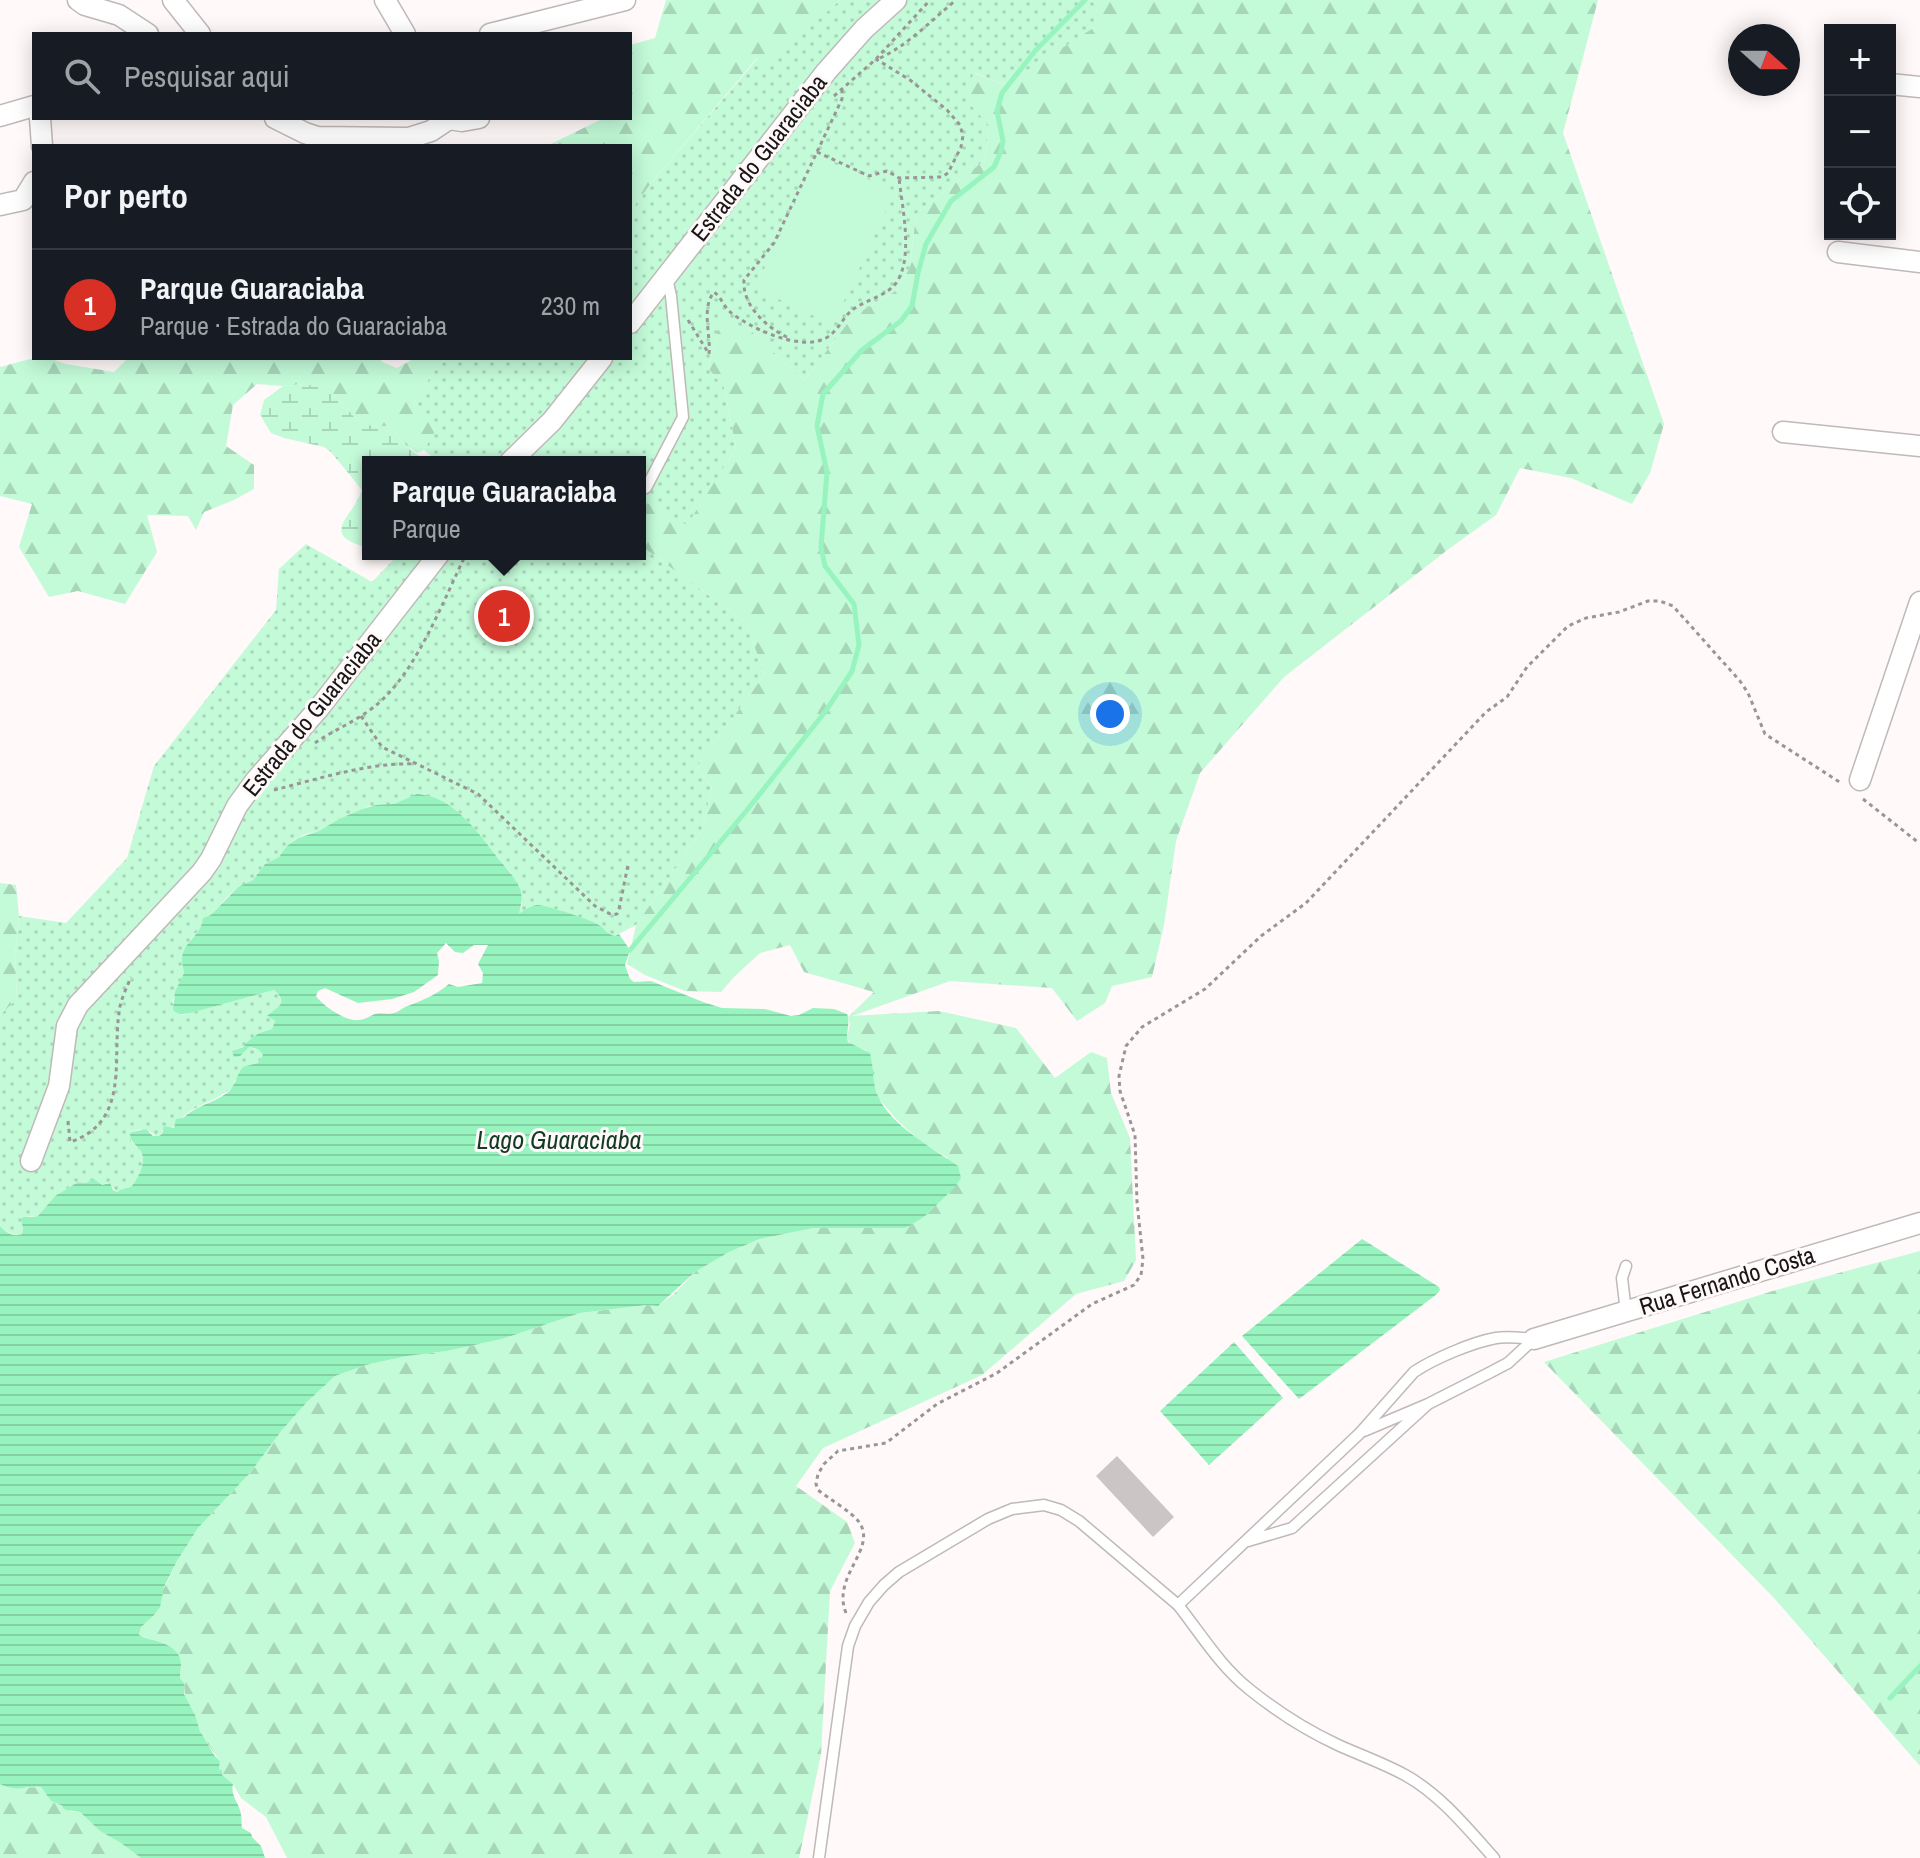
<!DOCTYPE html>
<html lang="pt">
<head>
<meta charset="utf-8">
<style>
	body { margin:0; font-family:"Archivo Narrow",sans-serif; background:#20242c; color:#f1f3f6 }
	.controls { position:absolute; right:24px; top:24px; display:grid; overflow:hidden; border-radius:0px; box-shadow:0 4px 20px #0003 }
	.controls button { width:72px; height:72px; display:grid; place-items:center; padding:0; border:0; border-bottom:2px solid #363941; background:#171b24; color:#f1f3f6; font:40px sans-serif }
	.compass { position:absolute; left:1728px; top:24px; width:72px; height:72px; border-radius:50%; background:#171b24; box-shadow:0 4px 20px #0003; rotate:111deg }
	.you { position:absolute; left:1110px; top:714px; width:28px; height:28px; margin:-20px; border:6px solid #fff; border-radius:50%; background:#1a73e8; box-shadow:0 0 0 12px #1a73e833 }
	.badge { display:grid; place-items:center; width:52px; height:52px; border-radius:50%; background:#d93025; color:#fff; font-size:26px; font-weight:700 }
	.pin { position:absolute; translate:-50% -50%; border:4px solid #fff; box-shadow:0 2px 8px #0006 }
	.popup { position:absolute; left:362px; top:456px; width:284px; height:104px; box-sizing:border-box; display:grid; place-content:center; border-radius:0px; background:#171b24; filter:drop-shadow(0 2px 6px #0005); font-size:26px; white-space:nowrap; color:#9ea1a6 }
	.popup b { font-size:30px; color:#f1f3f6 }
	.popup::after { content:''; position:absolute; left:50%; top:100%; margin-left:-16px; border:16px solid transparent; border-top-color:#171b24 }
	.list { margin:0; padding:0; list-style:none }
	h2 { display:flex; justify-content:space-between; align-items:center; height:104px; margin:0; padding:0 32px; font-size:34px }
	h2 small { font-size:26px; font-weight:400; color:#9ea1a6 }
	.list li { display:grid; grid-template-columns:52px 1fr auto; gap:24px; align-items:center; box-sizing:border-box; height:112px; padding:0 32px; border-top:2px solid #363941 }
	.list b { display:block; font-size:30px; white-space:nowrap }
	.list p { margin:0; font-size:26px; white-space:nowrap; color:#9ea1a6 }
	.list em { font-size:26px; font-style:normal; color:#9ea1a6 }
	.icon { flex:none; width:44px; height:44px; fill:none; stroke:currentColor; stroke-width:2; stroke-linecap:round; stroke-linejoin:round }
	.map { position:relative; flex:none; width:1920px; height:1858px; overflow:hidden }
	.search { position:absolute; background:#171b24; box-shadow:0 4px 20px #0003; left:32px; top:32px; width:600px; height:88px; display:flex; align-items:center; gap:20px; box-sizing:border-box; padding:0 28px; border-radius:0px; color:#9ea1a6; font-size:30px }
	.panel { position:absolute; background:#171b24; box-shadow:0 4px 20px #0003; left:32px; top:144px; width:600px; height:216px; border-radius:0px }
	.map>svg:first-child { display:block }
	.grass { fill:url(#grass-dots) }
	.forest { fill:url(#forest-firs) }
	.wetland { fill:url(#wetland-marsh) }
	.pitch { fill:#c3fad8 }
	.water { fill:url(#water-rules); fill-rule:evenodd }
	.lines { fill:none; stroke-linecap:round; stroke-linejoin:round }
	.stream { stroke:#98f4bf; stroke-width:5 }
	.building { fill:#ccc5c5 }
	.service-casing { stroke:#bfb9b8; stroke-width:13 }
	.minor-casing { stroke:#bfb9b8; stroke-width:23 }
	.path { stroke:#9a9696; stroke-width:3; stroke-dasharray:4 4; stroke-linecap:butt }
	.service { stroke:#fff; stroke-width:10 }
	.minor { stroke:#fff; stroke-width:20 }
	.labels { text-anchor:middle; stroke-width:6; stroke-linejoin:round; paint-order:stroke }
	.street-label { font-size:24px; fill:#181616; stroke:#fff9f9 }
	.water-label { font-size:26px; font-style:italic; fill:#123a25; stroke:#fff9f9 }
</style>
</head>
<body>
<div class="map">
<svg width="1920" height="1858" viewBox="0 0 1920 1858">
	<defs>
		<pattern id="grass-dots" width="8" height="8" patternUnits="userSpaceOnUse" patternTransform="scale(2)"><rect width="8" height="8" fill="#c3fad8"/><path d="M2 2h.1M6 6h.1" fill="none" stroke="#a7d6b9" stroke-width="1.8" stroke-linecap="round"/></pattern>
		<pattern id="forest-firs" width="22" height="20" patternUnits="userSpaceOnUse" patternTransform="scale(2)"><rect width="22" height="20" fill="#c3fad8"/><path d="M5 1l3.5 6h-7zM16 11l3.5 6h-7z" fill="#a7d6b9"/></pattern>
		<pattern id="wetland-marsh" width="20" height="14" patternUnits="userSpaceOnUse" patternTransform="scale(2)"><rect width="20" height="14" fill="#c3fad8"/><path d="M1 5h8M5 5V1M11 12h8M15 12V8" fill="none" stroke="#a7d6b9"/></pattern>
		<pattern id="water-rules" width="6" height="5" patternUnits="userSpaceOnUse" patternTransform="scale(2)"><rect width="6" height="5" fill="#98f4bf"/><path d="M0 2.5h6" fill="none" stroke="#82d0a3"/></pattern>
	</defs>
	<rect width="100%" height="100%" fill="#fff9f9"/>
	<path class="grass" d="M840,0h249l9,5 -2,22 -92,58 -29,-12 14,53 -4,34 -69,54 -6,54 -16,24 -41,24 -49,65 -54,-51 -29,-10 -13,48 16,19 12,61 -49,78 -47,-27v-37h-201l-15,-12 10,-19 -20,-31 24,-34 10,-8h182v-146l21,-29 107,-125 8,8z
		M306,544l66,38 27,-28h241v-9l105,77 20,52 -68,93 15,21 -11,44 -65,93 -21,11 -6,-2 -10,-9 -42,-16 -39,6 4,-11 -11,-31 -47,-56 -11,-9 -29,-14 -30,11 -25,1 -30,13 -20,12 -16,4 -9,5 -15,17 -14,7 -12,16 -15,7 -10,9 -38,44 -6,33 -12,29 10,13 92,-25c15,14 3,17 -7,26l8,5 -3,8 -13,4 -15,14 -8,2 13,-2 12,4 2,4 -5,9 -24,17v5c-12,11 -26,15 -40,23 -15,7 -13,18 -32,21v4l-6,3 -5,-5 -12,-3 -7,3 -1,9c3,3 8,6 10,11 6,10 -3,26 -10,35l-9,2 -5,3 -9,-9 -6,2 -24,-3 -23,14 -17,20 -14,1 -2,17c-9,3 -15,-2 -22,-8v-211l17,-17 -2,-41 4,-41 47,7 61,-65 27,-92 122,-156 3,-41z"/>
	<path class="forest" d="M666,0h174l-74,67 -9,-9 -106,125 -21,29v-66h-83l57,-28h26v-73l25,-7z
		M1089,0h509l-35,133 101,291 -14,49 -18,31 -61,-26 -51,-10 -24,47 -46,33 -166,129 -84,96 -24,68 -12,84 -12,52 -40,9 -7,17 -28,18 -25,-33 -102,-7 -98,35 87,-5 77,17 39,50 36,-26 16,6 4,35 19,45 6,122 -12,21 -48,13 -94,81 -159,73 -27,38 51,36 8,21 -25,48 -9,163 -22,104h-512l-21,-41 -25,-19 -8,-14 -12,-9 -2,-6 1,-8 -18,-25 -9,-25 -8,-13 -1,-15 -4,-5c0,-4 1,-9 1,-13 -1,-23 -26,-23 -42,-30l2,-8 26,-44 10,-22 21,-33 52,-55 32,-43 26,-29 27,-25 31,-11 41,-9 40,-5 55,-12 78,-26 66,-8 12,1 16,-12 21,-22 34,-20 32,-13 53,-11h92l18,-11 14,-14 10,-45 -27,-16 -24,-22 -18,-21 -7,-23v-15l-6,-11 -15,-5 -4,-7 3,-14 -2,-7 26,-25 -70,-20 -14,-27 -30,8 -25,23 -14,16 -36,-1 -40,-16 -18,-11 9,-39 65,-93 11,-44 -15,-21 68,-93 -20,-52 -105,-77v-46l47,26 49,-77 -12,-61 -16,-19 13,-49 29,11 54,51 49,-65 41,-24 16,-24 6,-54 69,-54 4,-34 -26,-30 11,-23 30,12 91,-58 3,-22z
		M34,358h14l18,6 48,8 14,-14h252l2,4 15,6 18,-10h33l-10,8 -24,34 21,31 -11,19 -7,3 -14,-10 -12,-16 -24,-2 -13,-8 -18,-21 -33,-12 -20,2 -26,-2 -24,21 -7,41 28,19v24l-20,11 -30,12 -8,18 -8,-14 -41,-1 10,37 -32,52 -47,-13 -29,6 -30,-50 13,-43 -32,-8v-129z
		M0,883l16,2 3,31 -4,41 2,42 -17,16z
		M1920,1251v515l-146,-168 -230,-236 232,-72z
		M0,1784l10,4 31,-1 10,14 12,5 9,6h8l20,19 21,12 20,15h-141z"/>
	<path class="wetland" d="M303,384l16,3 17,9 18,21 13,8 24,2 12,16 23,19h-58v86c-51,-14 -15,-30 -6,-58l-31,-38 -7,-5 -40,-9 -13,-5 -11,-18 4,-15 19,-14z"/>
	<path class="pitch" d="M818,156l77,36 -62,133 -78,-37z"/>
	<path class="water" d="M417,794c37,2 60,38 81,64 8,10 17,19 22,31 3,9 1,16 -1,25 5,-4 11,-8 18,-9 7,-1 55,15 62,20 7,5 8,9 16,11l4,-2 11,16 -5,15 5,14 4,3 17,-1 52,21 19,6 43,1 26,7 8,-1 14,-7 21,1 13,5c4,10 -2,19 1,28l22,11c4,15 2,29 8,43 12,29 56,53 80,70l3,12 -7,10 -30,29 -18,11h-92l-54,11 -31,13 -34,20 -37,34 -12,-1 -66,8 -78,26 -55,12 -40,5 -41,9 -31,11 -27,25 -26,29 -32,43 -52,55 -21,33 -13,26 -4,20 -6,8 -13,12 -2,8 4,2c15,5 37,7 38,27 0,5 -1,9 -1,14l4,5v11l11,21 5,16 14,24 6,6 -1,8 3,2v4l11,9c-3,13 7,19 8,31 1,5 0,9 1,13l9,5 1,4 9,9 4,12h-124l-20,-15 -21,-12 -20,-19 -14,-2 -3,-2v-2l-12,-5 -10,-14c-18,-2 -22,6 -41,-3v-558c6,6 13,12 22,8l1,-6 -2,-9 3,-2h8l6,-1 17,-20 23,-14 8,1 8,-4 8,6 8,-2 3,7 4,2 5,-3 9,-2c7,-9 17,-26 9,-37 -5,-7 -9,-7 -10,-16l2,-2 14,-3 7,7h6l3,-2 2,-8 10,2 2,-9 7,-1c12,-12 30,-15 44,-25 9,-7 9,-18 16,-26l15,-4 5,-8c-3,-6 -8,-7 -14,-8l-9,9 -6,1 -2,-6 12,-4 2,-4 13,-10 13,-4 3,-8 -8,-5c9,-9 23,-12 7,-26l-80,22c-9,2 -14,4 -21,-2l2,-18 9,-19c0,-4 -2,-9 -2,-13 0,-18 20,-25 21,-42l8,-3 27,-28 15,-7 12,-16 14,-7 8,-11 11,-8 21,-7 20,-12 23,-10 14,-4 18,-1zM446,943l9,9 8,1 11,-8h14l-10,19 5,9 -1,10 -24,4 -9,-3c-15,12 -26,16 -44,23 -4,2 -7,5 -11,6 -7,2 -13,-1 -19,1 -6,2 -10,6 -17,6 -12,2 -36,-15 -42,-24l2,-5 7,-3 33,15 34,-4 22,-7 24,-17 1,-14 -2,-8z
		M1362,1239l77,48 1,3 -3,4 -138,105 -57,-63z
		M1234,1342l49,56 -74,67 -49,-54z"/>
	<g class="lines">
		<path class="stream" d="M630,950l117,-140 78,-98 27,-41 7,-26 -5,-41 -29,-38 -4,-19 6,-75 -10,-46 6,-32 39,-44 39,-29 11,-15 6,-33 8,-29 25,-43 43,-34 7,-16 2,-10 -6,-30 5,-18 33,-42 50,-51
			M1890,1698l30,-32"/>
	</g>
	<path class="building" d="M1117,1456l57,61 -21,20 -57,-61z"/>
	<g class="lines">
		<defs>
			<path id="service" d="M646,488l37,-71 -12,-121 -4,-18
				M1626,1312l-4,-34 4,-12
				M1364,1431l64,-27 61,-31 19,-10 26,-24
				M1248,1541l44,-13 136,-124
				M1178,1605c23,29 42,61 71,84 26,21 59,42 89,56 22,10 45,18 67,30 36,20 62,53 89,83
				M819,1858l29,-212 7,-20 14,-24 15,-17 15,-13 89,-53 24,-10 32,-4 17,5 18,11 99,84 181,-171 55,-62c19,-13 59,-30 82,-34 12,-2 25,0 38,1"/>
			<path id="minor" d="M78,0l7,5 34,10 29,19
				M173,0l27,34
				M385,0l20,34
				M490,34l135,-34
				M1890,84l30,3
				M0,116l34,-10
				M40,118l2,28
				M275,118l30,15 12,4 92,1 22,-7 18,-12 13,2 17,-3
				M0,205l23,-5 11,-18
				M1838,252l82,10
				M630,323l196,-251 38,-43 32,-29
				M1783,432l137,14
				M510,462l42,-41 50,-63
				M1860,780l60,-178
				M31,1161l28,-75 8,-60 11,-21 124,-133 9,-13 26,-53 19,-26 63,-72 120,-154
				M1534,1339l386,-116"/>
		</defs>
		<use href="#service" class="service-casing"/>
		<use href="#minor" class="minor-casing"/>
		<path class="path" d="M880,58c28,-13 52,-38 76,-58
			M834,96l42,-37 54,-59
			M817,152l52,24 18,-5 12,7 43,-1 6,-4 13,-26 2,-11 -3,-11 -13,-15 -37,-30 -34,-21
			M688,320l21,34c2,-19 -8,-46 5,-62 7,5 9,13 15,19 20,17 72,41 97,27 12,-7 16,-19 25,-27 11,-9 27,-13 38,-21 28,-20 13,-82 10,-112
			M787,337c-21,-10 -45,-32 -43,-57l30,-37 68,-144v-9
			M361,716l21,31 96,47 117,112 17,9 5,-1 2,-5 9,-44
			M315,743c22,-15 49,-25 68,-44 36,-34 61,-100 83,-145
			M274,790c44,-11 96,-28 141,-26
			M1863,799l56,44
			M68,1121l2,21c60,-20 42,-81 49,-129 1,-12 7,-24 12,-36
			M846,1613c-15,-37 32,-64 13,-91 -6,-9 -31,-24 -41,-32l-2,-6 2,-10 6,-10 14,-13 48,-8 51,-39 60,-31 95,-69 42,-19 7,-10 2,-16 -6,-57 -2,-67 -15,-44 -1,-15 7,-30 16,-19 63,-38 56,-53 45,-33 180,-191 21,-15 20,-30 41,-41 18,-8 33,-6 29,-11h12l13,5 67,75 8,12 17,41 76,49"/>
		<use href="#service" class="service"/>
		<use href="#minor" class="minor"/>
	</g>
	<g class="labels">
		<g class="street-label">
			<text transform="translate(759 158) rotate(-52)" y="8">Estrada do Guaraciaba</text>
			<text transform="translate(312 714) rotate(-51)" y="8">Estrada do Guaraciaba</text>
			<text transform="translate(1727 1281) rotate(-17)" y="8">Rua Fernando Costa</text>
		</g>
		<g class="water-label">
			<text x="559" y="1149">Lago Guaraciaba</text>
		</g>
	</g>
</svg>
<div class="controls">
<button>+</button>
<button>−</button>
<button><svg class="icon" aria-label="locate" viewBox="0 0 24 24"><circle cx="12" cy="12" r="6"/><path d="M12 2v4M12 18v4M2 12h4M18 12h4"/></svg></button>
</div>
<svg class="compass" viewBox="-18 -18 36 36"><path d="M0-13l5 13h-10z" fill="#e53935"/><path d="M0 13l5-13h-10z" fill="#9ea1a6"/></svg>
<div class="you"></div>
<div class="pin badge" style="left:504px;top:616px">1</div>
<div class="popup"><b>Parque Guaraciaba</b>Parque</div>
<div class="search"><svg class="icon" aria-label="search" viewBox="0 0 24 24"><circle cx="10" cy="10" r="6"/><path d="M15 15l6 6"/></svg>Pesquisar aqui</div>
<section class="panel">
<h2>Por perto<small></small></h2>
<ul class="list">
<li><span class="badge">1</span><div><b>Parque Guaraciaba</b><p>Parque · Estrada do Guaraciaba</p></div><em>230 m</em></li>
</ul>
</section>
</div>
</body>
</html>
